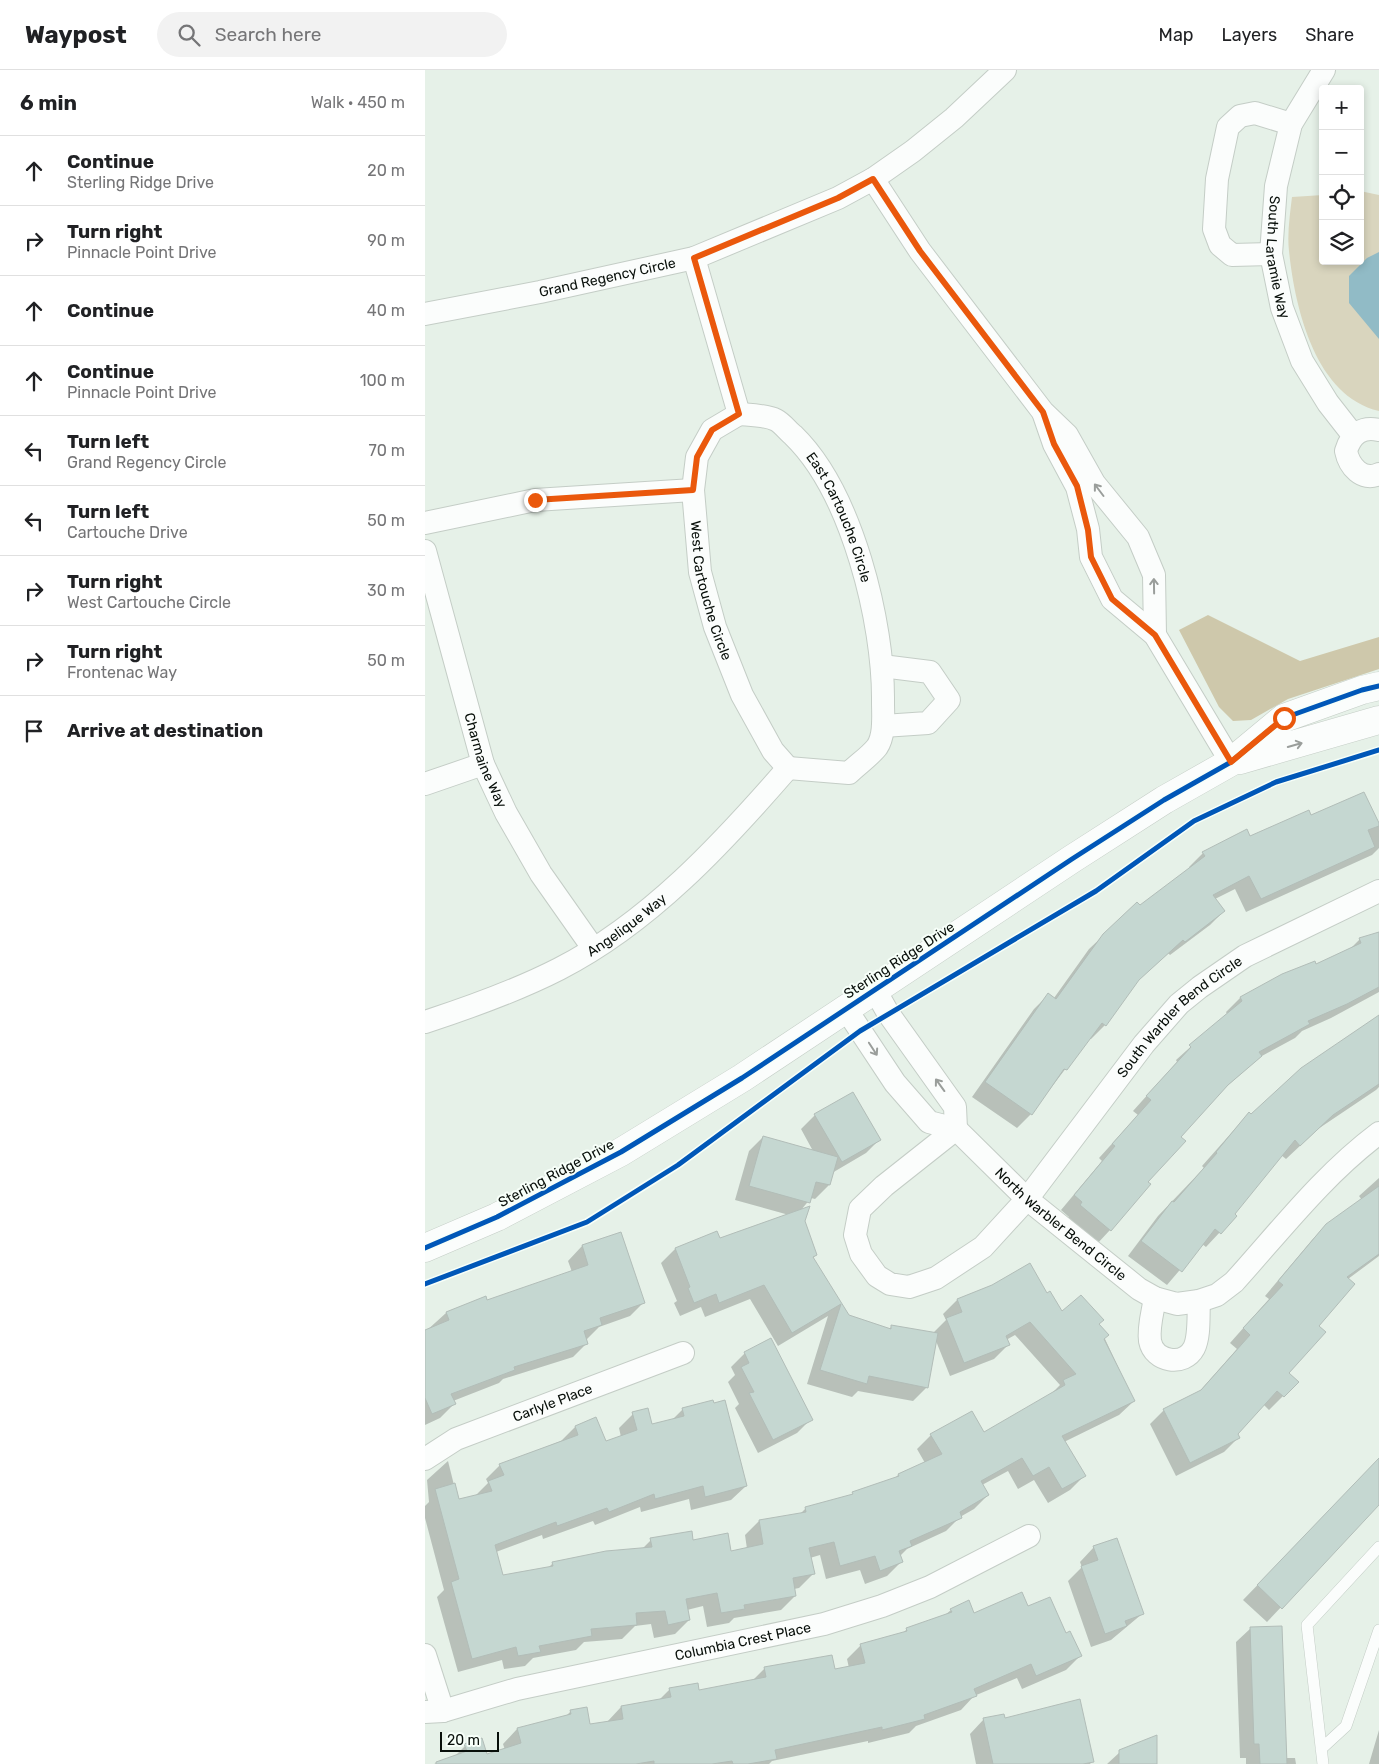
<!DOCTYPE html>
<html lang="en">
<head>
<meta charset="utf-8">
<style>
	body { margin:0; font-family:Rubik,sans-serif; background:#f2f2f2; color:#202124 }
	.controls { position:absolute; right:15px; top:15px; display:grid; overflow:hidden; border-radius:5px; box-shadow:0 2px 8px #0003 }
	.controls button { width:45px; height:45px; display:grid; place-items:center; padding:0; border:0; border-bottom:1px solid #e0e0e0; background:#fff; color:#202124; font:25px sans-serif }
	.scale { position:absolute; left:15px; bottom:12px; width:59px; box-sizing:border-box; padding-left:5px; border:2px solid #080f0a; border-top:0; font-size:14px; line-height:18px; white-space:nowrap; color:#080f0a; -webkit-text-stroke:4px #f7fff9; paint-order:stroke }
	.stop { position:absolute; width:15px; height:15px; margin:-11px; border:4px solid #ea580c; border-radius:50%; background:#fff }
	.stop.end { background:#ea580c; border-color:#fff; box-shadow:0 1px 5px #0008 }
	.list { margin:0; padding:0; list-style:none }
	h2 { display:flex; justify-content:space-between; align-items:center; height:65px; margin:0; padding:0 20px; font-size:21px }
	h2 small { font-size:16px; font-weight:400; color:#757577 }
	.list li { display:grid; grid-template-columns:32px 1fr auto; gap:15px; align-items:center; box-sizing:border-box; height:70px; padding:0 20px; border-top:1px solid #e0e0e0 }
	.list b { display:block; font-size:19px; white-space:nowrap }
	.list p { margin:0; font-size:16px; white-space:nowrap; color:#757577 }
	.list em { font-size:16px; font-style:normal; color:#757577 }
	.icon { flex:none; width:28px; height:28px; fill:none; stroke:currentColor; stroke-width:2; stroke-linecap:round; stroke-linejoin:round }
	.map { position:relative; flex:none; width:954px; height:1694px; overflow:hidden }
	header { display:flex; align-items:center; gap:30px; box-sizing:border-box; height:70px; padding:0 25px; background:#fff; border-bottom:1px solid #e0e0e0 }
	header strong { font-size:24px }
	nav { display:flex; gap:28px; margin-inline-start:auto; font-size:18px }
	.search { width:350px; height:45px; background:#f2f2f2; display:flex; align-items:center; gap:12px; box-sizing:border-box; padding:0 18px; border-radius:28px; color:#757577; font-size:19px }
	main { display:flex }
	aside { flex:1; background:#fff }
	.map>svg:first-child { display:block }
	.green { fill:#d9d5be }
	.forest { fill:#cec8ab }
	.water { fill:#91bbc6 }
	.shadow { fill:#0003 }
	.building { fill:#c5d7d1; stroke:#b2bdb8 }
	.lines { fill:none; stroke-linecap:round; stroke-linejoin:round }
	.service-casing { stroke:#c4cdc6; stroke-width:12 }
	.minor-casing { stroke:#c4cdc6; stroke-width:24 }
	.tertiary-casing { stroke:#c4cdc6; stroke-width:29 }
	.service { stroke:#fbfdfc; stroke-width:11 }
	.minor { stroke:#fbfdfc; stroke-width:22 }
	.tertiary { stroke:#fbfdfc; stroke-width:28 }
	.cycleway-casing { stroke:#f7fff9; stroke-width:8 }
	.cycleway { stroke:#0057b8; stroke-width:5 }
	.oneway { stroke:#9a9e9b }
	.route { stroke:#ea580c; stroke-width:6 }
	.labels { text-anchor:middle; stroke-width:4; stroke-linejoin:round; paint-order:stroke }
	.street-label { font-size:14px; fill:#080f0a; stroke:#f7fff9 }
</style>
</head>
<body>
<header>
<strong>Waypost</strong>
<div class="search"><svg class="icon" aria-label="search" viewBox="0 0 24 24"><circle cx="10" cy="10" r="6"/><path d="M15 15l6 6"/></svg>Search here</div>
<nav><a>Map</a><a>Layers</a><a>Share</a></nav>
</header>
<main>
<aside>
<h2>6 min<small>Walk · 450 m</small></h2>
<ul class="list">
<li><svg class="icon" aria-label="ahead" viewBox="0 0 24 24"><path d="M12 20V5M6 11l6-6 6 6"/></svg><div><b>Continue</b><p>Sterling Ridge Drive</p></div><em>20 m</em></li>
<li><svg class="icon" aria-label="right" viewBox="0 0 24 24"><path d="M7 20v-9h11M14 6l5 5-5 5"/></svg><div><b>Turn right</b><p>Pinnacle Point Drive</p></div><em>90 m</em></li>
<li><svg class="icon" aria-label="ahead" viewBox="0 0 24 24"><path d="M12 20V5M6 11l6-6 6 6"/></svg><div><b>Continue</b></div><em>40 m</em></li>
<li><svg class="icon" aria-label="ahead" viewBox="0 0 24 24"><path d="M12 20V5M6 11l6-6 6 6"/></svg><div><b>Continue</b><p>Pinnacle Point Drive</p></div><em>100 m</em></li>
<li><svg class="icon" aria-label="left" viewBox="0 0 24 24"><path d="M17 20v-9H6M10 6l-5 5 5 5"/></svg><div><b>Turn left</b><p>Grand Regency Circle</p></div><em>70 m</em></li>
<li><svg class="icon" aria-label="left" viewBox="0 0 24 24"><path d="M17 20v-9H6M10 6l-5 5 5 5"/></svg><div><b>Turn left</b><p>Cartouche Drive</p></div><em>50 m</em></li>
<li><svg class="icon" aria-label="right" viewBox="0 0 24 24"><path d="M7 20v-9h11M14 6l5 5-5 5"/></svg><div><b>Turn right</b><p>West Cartouche Circle</p></div><em>30 m</em></li>
<li><svg class="icon" aria-label="right" viewBox="0 0 24 24"><path d="M7 20v-9h11M14 6l5 5-5 5"/></svg><div><b>Turn right</b><p>Frontenac Way</p></div><em>50 m</em></li>
<li><svg class="icon" aria-label="arrive" viewBox="0 0 24 24"><path d="M6 21V4h12l-3 4 3 4H6"/></svg><div><b>Arrive at destination</b></div></li>
</ul>
</aside>
<div class="map">
<svg width="954" height="1694" viewBox="0 0 954 1694">
	<rect width="100%" height="100%" fill="#e6f1e8"/>
	<path class="green" d="M935,121l19,4v216c-64,-15 -84,-103 -90,-160 -2,-17 1,-37 3,-54l31,-2v66h37z"/>
	<path class="forest" d="M783,545l92,46 79,-24v32l-91,30 -37,21 -18,1 -14,-14 -40,-77z"/>
	<path class="water" d="M954,182v87l-30,-36v-27l18,-18z"/>
	<path class="shadow" d="M939,723l15,33v22l-7,7 -126,57 -11,-23 -20,10 9,12 -14,14 -40,30 -2,-2 -32,29 -31,43 -14,14 -2,-1 -58,76 -14,14 -45,-31 62,-88 14,-14 6,3 35,-49 15,-14 86,-66 -1,-2 14,-14 107,-36z
		M954,863v59l-48,26 -29,13 -7,7 -35,19 -42,37 -39,43 -69,93 -13,14 -30,-24 2,-3 -8,-7 41,-49 -3,-3 39,-43 -5,-4 44,-49 -1,-2 51,-46 -1,-2 14,-14 43,-23 33,-9 33,-16 11,-11z
		M954,947v70l-3,3 -58,39 -32,30 -5,-4 -48,59 2,2 -29,31 -4,-3 -35,41 -39,-29 30,-40 46,-48 -2,-2 47,-53 2,2z
		M428,1023l27,46 -14,14 -34,20 -3,12 -14,14 -4,-1 -10,12 15,45 -3,3 35,59 41,12 3,-3 41,7 13,-13 -3,-6 14,-14 35,-14 54,8 16,19 36,11 36,77 -15,14 -55,27 20,34 -14,14 -22,13 -14,-23 -16,9 -10,-18 -26,14 6,10 -14,14 -14,8 -14,14 -39,18 -8,8 2,5 -14,14 -22,8 -5,-14 -34,9 -6,-24 -10,3 3,16 -14,14 -5,1 1,7 -14,14 -47,8 -5,5 -22,4 -4,-21 -16,4 2,10 -14,14 -21,4 -3,-14 -16,2 -13,13 -38,3 -8,8 -43,8 -8,8 -21,3 -2,-9 -44,12 -21,-75 7,-7 -19,-72v-12l4,-4 -2,-22 21,-19 10,40 16,-4 14,-14 -2,-4 14,-14 61,-24 14,-14 20,-8 10,24 16,-6 -2,-9 14,-14 19,11 20,-5 11,-11 63,77 -15,14 -40,10 -2,-11 -48,13 -1,-5 -45,18 -2,-4 -50,18 -1,-4 -46,17 6,24 46,-8 5,-5 89,-14 9,-9 42,1 37,11 17,-3 -2,-14 14,-14 40,-6 7,-7 44,-12 44,-17 4,-4 27,-12 -8,-14 14,-14 53,-1 66,-39 10,-10 -45,-50 -9,5 2,5 -14,14 -44,17 -14,-35 -9,46 -14,14 -55,-10 -6,6 -45,-13 21,-68 -50,30 -28,-47 -45,18 -4,-10 -21,9 -6,-13 3,-2 -16,-38 14,-14 42,-16 2,6 70,-24 -54,-15 14,-49 14,-14 50,14 -12,-22 14,-14z
		M954,1108v78l-31,23 -61,94 -4,23 -14,14 -6,-6 -27,30 2,4 -14,14 -48,24 -26,-52 14,-14 35,-18 38,-43 -7,-6 39,-44 -4,-3 47,-56 14,-15 36,-25 -3,-4z
		M196,1164l23,68 -14,14 -31,11 -13,13 1,3 -14,14 -70,22 -4,4 -46,18 1,3 -14,14 -15,7v-93l21,-19 39,-15 1,4 86,-30 -4,-11 14,-15z
		M320,1283l66,66 -14,14 -39,20 -23,-45 4,-4 -11,-22 7,-7 -4,-8z
		M954,1389v45l-112,118 -24,-22z
		M669,1477l48,67 -31,26 -20,7 -23,-66 14,-14 -2,-5z
		M603,1538l37,27 15,21 -14,14 -44,19 -5,-11 -43,18 -13,14 -45,16 -7,7 -41,10v-2l-96,20 -3,3h-335l20,-7 11,-11 22,10 18,-6 -2,-6 14,-15 49,-13 5,-5 18,14 18,-3 14,-15 37,-6 12,-12 28,2 54,-10 13,-13 69,3 15,-3 -2,-9 14,-14 41,-11 5,-5 38,-14 6,-5 23,4z
		M826,1558l35,130h9l1,6h-50v-6h-6l-4,-116z
		M559,1649l20,1 88,41 -2,3h-114l-6,-30z
		M954,1660v34h-10z
		M695,1682l35,12h-48z"/>
	<path class="building" d="M939,722l15,31v3l-11,4 7,17 -114,52 -12,-23 -36,19 12,16 -40,31 -2,-2 -44,40 -33,46 -4,-3 -35,47 -3,-1 -32,46 -47,-33 63,-89 8,6 47,-65 34,-32 3,3 65,-49 -3,-4 45,-23 3,7 59,-26 2,5z
		M954,862v55l-32,17 -39,17 2,3 -51,28 3,4 -34,29 -47,52 5,4 -38,41 3,2 -40,47 -31,-26 2,-3 -8,-7 41,-49 -3,-2 39,-44 -5,-4 45,-49 -2,-2 53,-44 -2,-4 42,-23 33,-13 1,3 45,-21 -2,-5z
		M954,945v69l-46,31 -33,31 -5,-6 -60,74 2,2 -16,18 -6,-5 -33,43 -41,-31 31,-40 2,1 43,-49 -1,-1 33,-40 2,2 50,-46z
		M428,1022l28,48 -39,22 -28,-48z
		M338,1066l75,21 -8,28 -14,-3 -6,21 -61,-17z
		M954,1116v68l-32,23 8,7 -36,42 7,6 -37,41 10,9 -15,15 -7,-6 -39,43 2,4 -50,25 -27,-54 38,-19 49,-55 -7,-7 40,-43 -5,-4 48,-57z
		M385,1136l-5,15 12,34 -4,2 36,58 42,14v-4l47,8 -10,55 -59,-12 -2,8 -47,-14 21,-66 -49,29 -28,-48 -45,18 -3,-9 -22,9 -6,-15 2,-1 -15,-39 42,-17 3,7z
		M196,1162l24,71 -45,15 2,7 -18,6 4,13 -74,23 1,3 -64,24 5,10 -24,10 -7,-16v-68l24,-10 -3,-8 40,-16 1,4 101,-35 -6,-20z
		M605,1193l17,30 3,-2 12,20 19,-16 23,25 -5,4 10,11 -5,4 31,62 -73,35 24,40 -24,13 -13,-22 -16,9 -11,-18 -41,23 8,14 -29,17 2,6 -52,23 2,5 -13,5 4,11 -23,9 -5,-15 -35,10 -6,-24 -25,6 6,26 -22,4 3,18 -52,9 1,4 -24,4 -4,-20 -31,6 4,21 -22,5 -3,-14 -29,2 1,12 -46,4 1,7 -53,10 2,6 -23,4 -2,-9 -44,12 -21,-77 8,-3 -24,-90 20,-6 4,16 33,-8 -4,-10 16,-6 -5,-11 79,-29 -3,-9 21,-9 10,24 31,-11 -5,-18 16,-4 4,16 32,-8 -2,-8 31,-8 1,3 11,-3 22,86 -42,11 -2,-11 -48,13 -1,-5 -45,18 -2,-4 -50,18 -1,-4 -61,23 8,30 50,-9 -1,-4 54,-11 46,-4 -2,-9 42,-7 1,9 35,-7 3,18 32,-7 -4,-24 47,-8 -1,-5 48,-13 -1,-2 47,-16 -1,-2 44,-20 -12,-20 42,-23 12,21 81,-47 -2,-5 13,-6 -46,-52 -24,14 4,9 -46,18 -18,-45 16,-6 -5,-13 35,-14z
		M346,1268l42,82 -40,20 -24,-47 5,-1 -13,-25 8,-4 -5,-11z
		M954,1388v47l-97,104 -25,-24z
		M692,1468l27,76 -19,7 2,5 -22,8 -24,-68 17,-6 -5,-14z
		M597,1522l6,14 22,-9 16,36 4,-2 12,25 -46,20 -5,-12 -57,25 3,7 -53,19 1,4 -43,11v-3l-107,23 2,9 -29,5h-15l-1,-3 -20,3h-58v-3l-18,3h-200v-2l31,-11 -3,-7 18,-6 5,16 34,-11 -4,-15 54,-14 -1,-4 17,-3 3,17 33,-5 -2,-13 50,-9 -2,-9 29,-5 1,7 67,-13 -2,-10 68,-12 3,14 30,-6 -5,-19 47,-13 -1,-3 46,-16 -2,-3 19,-9 5,13z
		M857,1556l5,138h-27l-1,-20h-5l-4,-117z
		M655,1629l14,63 -11,2h-90l-10,-46 21,-4 1,4z
		M732,1665v29h-38v-14z"/>
	<g class="lines">
		<defs>
			<path id="service" d="M896,1679l25,-23 33,-96
				M898,1694l-16,-139 72,-78"/>
			<g id="minor">
				<path id="s1" d="M899,0l-33,54 -15,62 -5,68 11,54 20,53 26,42 25,32"/>
				<path d="M448,109l47,72 123,161 24,23 27,48 44,54 16,38 1,60"/>
				<path d="M846,184l-39,1 -12,-10 -6,-16 3,-50 11,-52 12,-11 15,-3 36,11"/>
				<path d="M269,188l45,156"/>
				<path id="s2" d="M0,244l115,-22 154,-34 144,-60 35,-19 40,-28 41,-33 51,-48"/>
				<path id="s3" d="M314,344c11,1 27,1 37,6 6,3 12,11 17,15 59,57 91,188 90,267 0,14 2,33 -6,45 -7,9 -20,18 -28,26l-61,-5"/>
				<path id="s4" d="M314,344l-27,16 -15,27 -4,33 7,82 15,55 27,68 31,56 15,17"/>
				<path d="M619,345l10,29 23,43 11,42 3,28 21,42 43,36 76,127"/>
				<path d="M954,360c-17,-4 -28,4 -33,21 3,15 16,31 33,23"/>
				<path d="M0,453l110,-23 158,-10"/>
				<path id="s5" d="M0,481l58,213 23,49 35,61 52,74"/>
				<path d="M457,596l48,6 19,28 -21,23 -45,3"/>
				<path d="M0,714l58,-20"/>
				<path d="M450,920l13,23 67,94 1,22"/>
				<path id="s6" d="M421,939l49,74 34,39 27,7 71,70 112,90 16,9 22,6 22,-3 18,-6 17,-13c47,-52 89,-107 145,-149"/>
				<path id="s7" d="M0,952c46,-15 91,-31 134,-53 90,-46 163,-125 229,-201"/>
				<path id="s8" d="M531,1059l-72,57 -24,23 -5,26 6,19 16,22 13,8 19,3 27,-9 47,-31 44,-48 117,-155 35,-40 21,-17 45,-31 134,-65"/>
				<path d="M730,1228c-2,13 -7,29 -5,43 4,21 34,26 44,7 6,-12 4,-33 5,-47"/>
				<path id="s9" d="M0,1389l31,-20 227,-86"/>
				<path d="M0,1585l18,56"/>
				<path id="s10" d="M0,1642l18,-1 74,-22 307,-65 58,-18 48,-19 99,-51"/>
			</g>
			<path id="tertiary" d="M815,690l139,-40
				M0,1178l72,-31 124,-65 121,-74 330,-219 92,-59 67,-38 53,-44 78,-28 17,-4"/>
		</defs>
		<use href="#service" class="service-casing"/>
		<use href="#minor" class="minor-casing"/>
		<use href="#tertiary" class="tertiary-casing"/>
		<use href="#service" class="service"/>
		<use href="#minor" class="minor"/>
		<use href="#tertiary" class="tertiary"/>
		<defs>
			<path id="cycleway" d="M0,1178l72,-31 124,-65 121,-74 330,-219 92,-59 67,-38 53,-44 78,-28 17,-4
				M0,1214l162,-62 91,-57 182,-134 236,-140 98,-70 82,-39 103,-32"/>
		</defs>
		<use href="#cycleway" class="cycleway-casing"/>
		<use href="#cycleway" class="cycleway"/>
	</g>
	<defs><path id="oneway-shaft" d="M-6 0H5M1.5-3L5.5 0L1.5 3" fill="none" stroke-width="1.6" stroke-linecap="round" stroke-linejoin="round" transform="scale(1.25)"/></defs>
	<g class="oneway">
		<use href="#oneway-shaft" transform="translate(674 420) rotate(-127)"/>
		<use href="#oneway-shaft" transform="translate(729 516) rotate(-91)"/>
		<use href="#oneway-shaft" transform="translate(870 675) rotate(-16)"/>
		<use href="#oneway-shaft" transform="translate(448 979) rotate(57)"/>
		<use href="#oneway-shaft" transform="translate(515 1015) rotate(-126)"/>
	</g>
	<g class="lines">
		<path class="route" d="M110,430l158,-10 4,-33 15,-27 27,-16 -45,-156 144,-60 35,-19 47,72 123,161 11,32 23,42 11,44 3,27 21,42 43,36 76,127 53,-44"/>
	</g>
	<g class="labels">
		<g class="street-label">
			<text dy="5" stroke="none"><textPath href="#s1" startOffset="199">South Laramie Way</textPath></text>
			<text dy="5" stroke="none"><textPath href="#s2" startOffset="186">Grand Regency Circle</textPath></text>
			<text dy="5" stroke="none"><textPath href="#s3" startOffset="156">East Cartouche Circle</textPath></text>
			<text dy="5" stroke="none"><textPath href="#s4" startOffset="198">West Cartouche Circle</textPath></text>
			<text dy="5" stroke="none"><textPath href="#s5" startOffset="218">Charmaine Way</textPath></text>
			<text dy="5" stroke="none"><textPath href="#s7" startOffset="225">Angelique Way</textPath></text>
			<text transform="translate(474 890) rotate(-33)" y="5">Sterling Ridge Drive</text>
			<text dy="5" stroke="none"><textPath href="#s8" startOffset="622">South Warbler Bend Circle</textPath></text>
			<text transform="translate(131 1103) rotate(-28)" y="5">Sterling Ridge Drive</text>
			<text dy="5" stroke="none"><textPath href="#s6" startOffset="310">North Warbler Bend Circle</textPath></text>
			<text dy="5" stroke="none"><textPath href="#s9" startOffset="140">Carlyle Place</textPath></text>
			<text dy="5" stroke="none"><textPath href="#s10" startOffset="326">Columbia Crest Place</textPath></text>
		</g>
	</g>
</svg>
<div class="controls">
<button>+</button>
<button>−</button>
<button><svg class="icon" aria-label="locate" viewBox="0 0 24 24"><circle cx="12" cy="12" r="6"/><path d="M12 2v4M12 18v4M2 12h4M18 12h4"/></svg></button>
<button><svg class="icon" aria-label="layers" viewBox="0 0 24 24"><path d="M12 4l9 5-9 5-9-5zM3 14l9 5 9-5"/></svg></button>
</div>
<div class="scale">20 m</div>
<div class="stop" style="left:859px;top:648px"></div>
<div class="stop end" style="left:110px;top:430px"></div>
</div>
</main>
</body>
</html>
